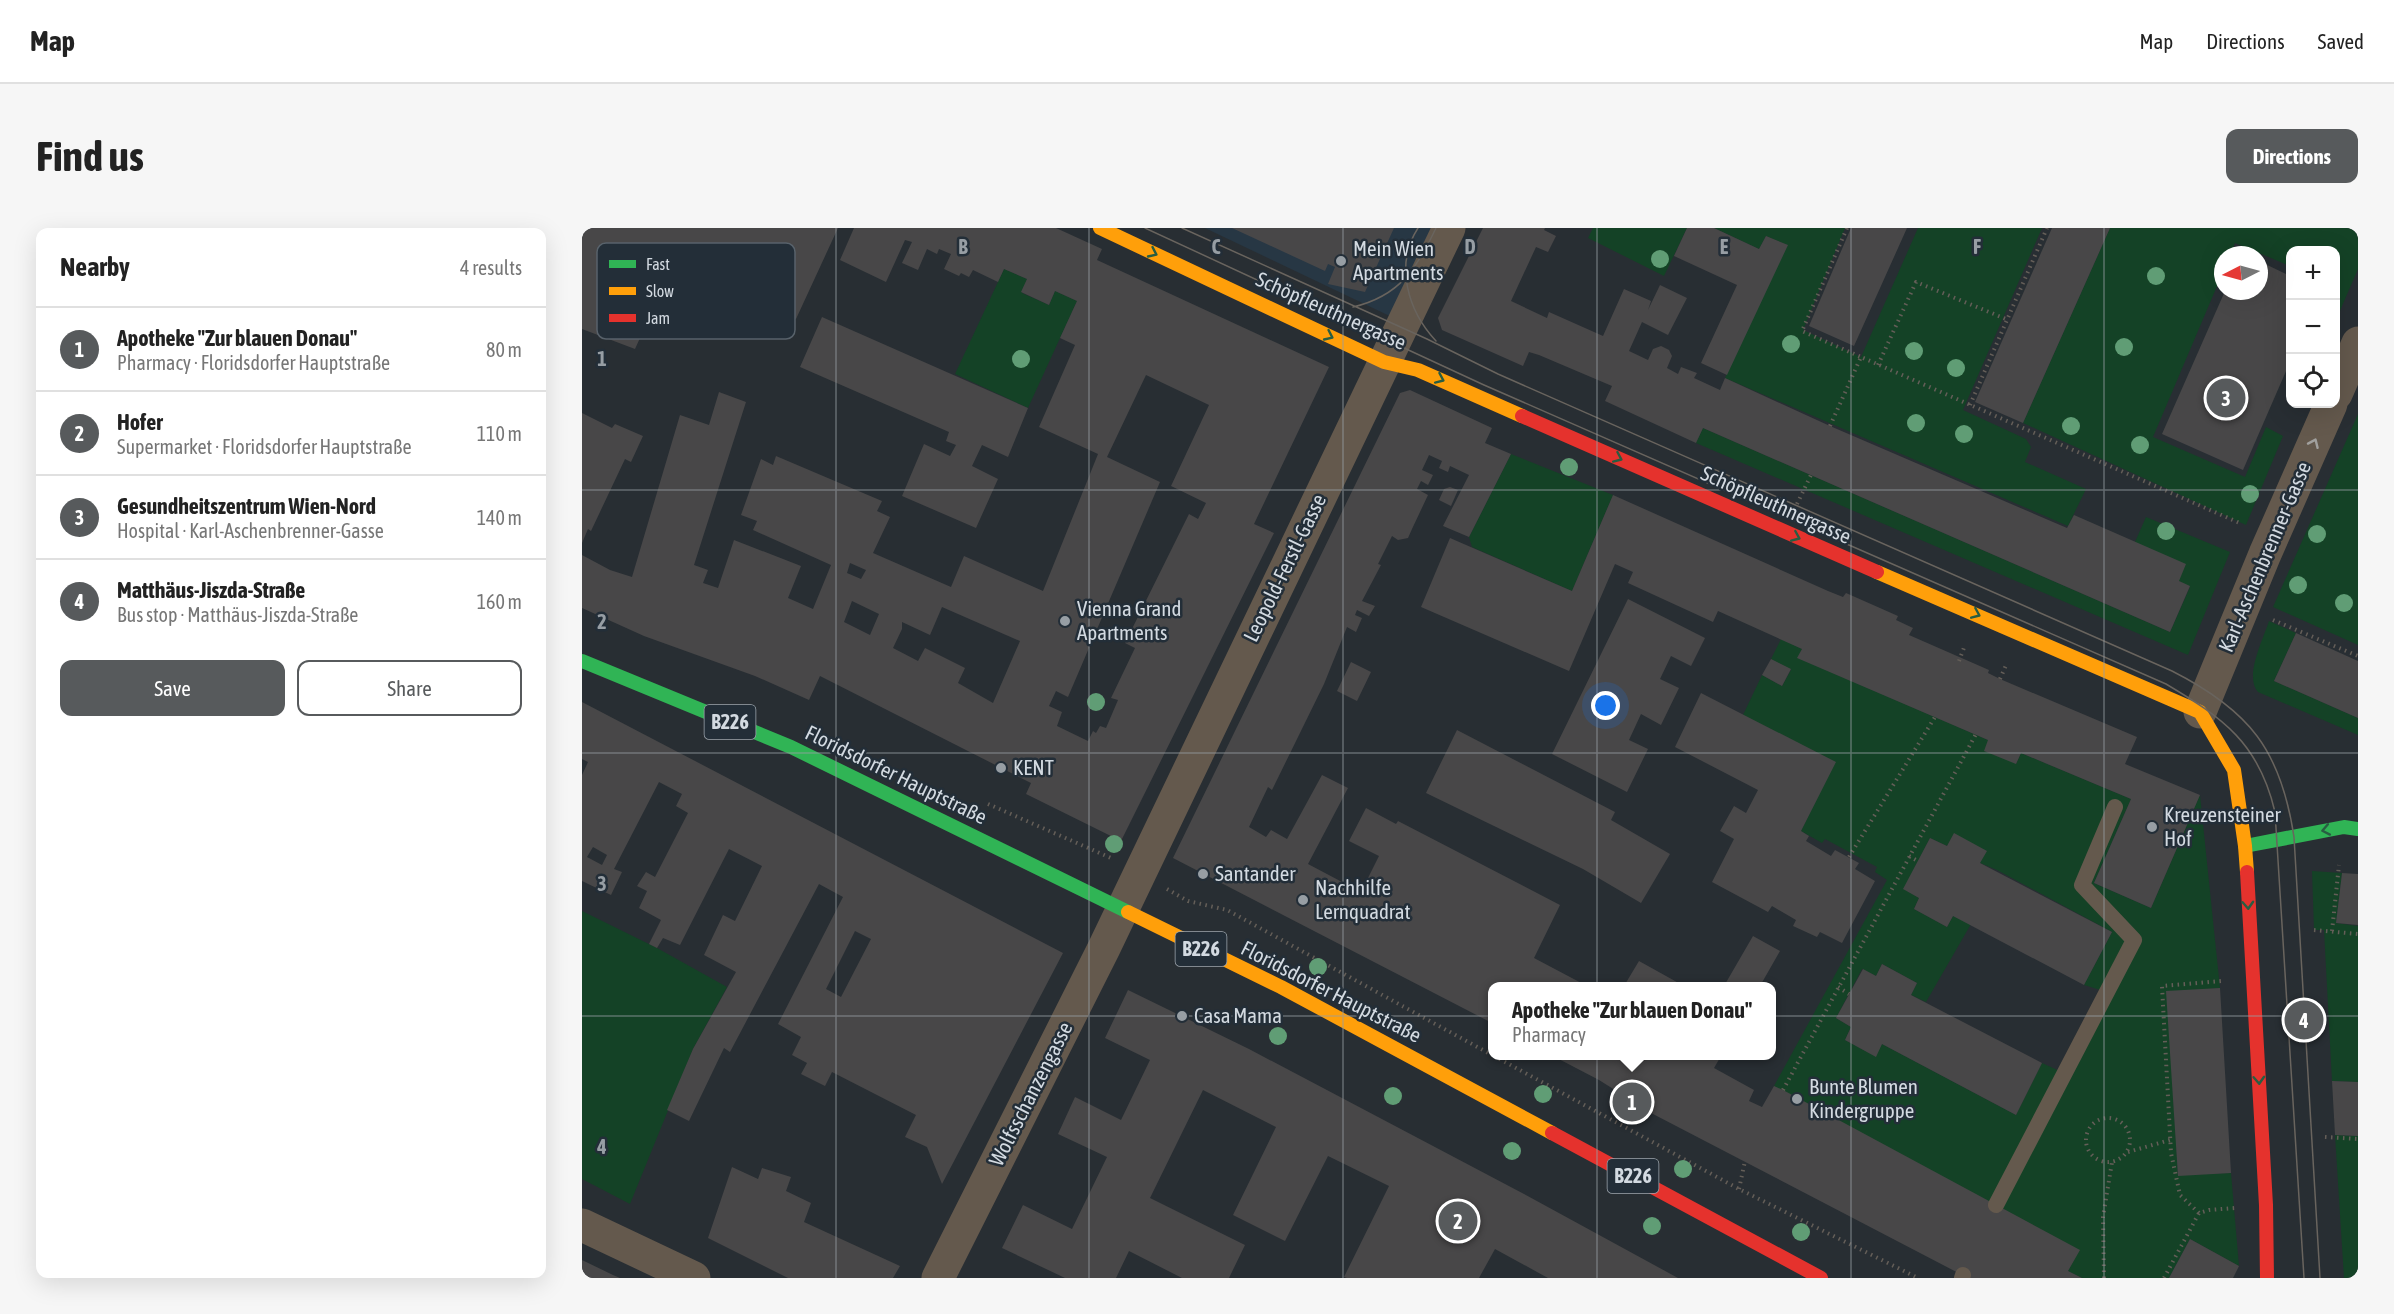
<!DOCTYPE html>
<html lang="en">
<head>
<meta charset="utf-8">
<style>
	body { margin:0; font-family:"Asap Condensed",sans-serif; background:#f6f6f6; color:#222 }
	.controls { position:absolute; right:18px; top:18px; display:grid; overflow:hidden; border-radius:12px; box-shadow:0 6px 24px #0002 }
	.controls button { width:54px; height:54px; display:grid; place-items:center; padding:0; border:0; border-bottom:2px solid #e0e0e0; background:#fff; color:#222; font:30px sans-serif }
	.compass { position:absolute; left:1632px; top:18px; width:54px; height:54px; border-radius:50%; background:#fff; box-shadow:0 6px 24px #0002; rotate:264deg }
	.you { position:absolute; left:1024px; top:478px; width:21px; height:21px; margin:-15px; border:4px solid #fff; border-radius:50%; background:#1a73e8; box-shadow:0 0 0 9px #1a73e833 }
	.badge { display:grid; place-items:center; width:39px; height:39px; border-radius:50%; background:#575a5c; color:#fff; font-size:20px; font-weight:700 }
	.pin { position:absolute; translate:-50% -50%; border:3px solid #fff; box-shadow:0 2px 6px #0006 }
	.popup { position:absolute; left:906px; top:754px; width:288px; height:78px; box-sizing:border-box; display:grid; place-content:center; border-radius:12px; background:#fff; filter:drop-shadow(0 2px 4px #0005); font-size:20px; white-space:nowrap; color:#767676 }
	.popup b { font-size:22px; color:#222 }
	.popup::after { content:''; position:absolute; left:50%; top:100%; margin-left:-12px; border:12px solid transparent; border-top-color:#fff }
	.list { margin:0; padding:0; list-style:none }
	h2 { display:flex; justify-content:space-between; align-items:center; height:78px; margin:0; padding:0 24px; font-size:26px }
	h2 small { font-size:20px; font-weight:400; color:#767676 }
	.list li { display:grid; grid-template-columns:39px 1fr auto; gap:18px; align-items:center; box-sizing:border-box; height:84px; padding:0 24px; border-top:2px solid #e0e0e0 }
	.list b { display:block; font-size:22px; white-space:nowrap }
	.list p { margin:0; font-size:20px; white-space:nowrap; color:#767676 }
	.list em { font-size:20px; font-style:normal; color:#767676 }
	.actions { display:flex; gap:12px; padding:18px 24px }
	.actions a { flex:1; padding:14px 0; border:2px solid #575a5c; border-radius:12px; text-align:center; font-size:21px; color:#575a5c }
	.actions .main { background:#575a5c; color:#fff }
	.icon { flex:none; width:33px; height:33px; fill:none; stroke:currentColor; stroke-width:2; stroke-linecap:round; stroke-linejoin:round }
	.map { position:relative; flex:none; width:1776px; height:1050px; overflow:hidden; border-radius:12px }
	header { display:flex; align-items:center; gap:36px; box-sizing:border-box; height:84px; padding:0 30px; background:#fff; border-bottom:2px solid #e0e0e0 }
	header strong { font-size:28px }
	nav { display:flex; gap:33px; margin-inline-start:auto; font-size:21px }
	.intro { display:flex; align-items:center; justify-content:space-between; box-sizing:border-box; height:144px; padding:0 36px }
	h1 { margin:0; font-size:42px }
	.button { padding:15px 27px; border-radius:12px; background:#575a5c; color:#fff; font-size:21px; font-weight:700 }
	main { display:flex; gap:36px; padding:0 36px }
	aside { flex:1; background:#fff; border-radius:12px; box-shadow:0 6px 24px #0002 }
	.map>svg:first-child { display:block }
	.built { fill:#273744 }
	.green { fill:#144226; fill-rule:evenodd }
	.building { fill:#484748; fill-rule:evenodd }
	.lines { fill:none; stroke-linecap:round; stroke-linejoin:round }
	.path { stroke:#645e58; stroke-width:4; stroke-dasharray:1.5 4.5; stroke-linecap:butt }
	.lane { stroke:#64594d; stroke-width:16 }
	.street { stroke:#64594d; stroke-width:33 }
	.fast { stroke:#30b455; stroke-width:14 }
	.slow { stroke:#ff9f0a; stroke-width:14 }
	.jam { stroke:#e5322d; stroke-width:14 }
	.tram { stroke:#69645e; stroke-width:1.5 }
	.tree { fill:#609d75 }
	.oneway { stroke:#285d42 }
	.oneway2 { stroke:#a1a09e }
	.grid { fill:none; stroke:#979ea4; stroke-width:1.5; stroke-opacity:0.55 }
	.poi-dot { fill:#979ea4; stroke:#232e38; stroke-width:2 }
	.labels { text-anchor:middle; stroke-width:5; stroke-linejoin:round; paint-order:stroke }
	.shield { fill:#232e38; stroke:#9ea6ae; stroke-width:1.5 }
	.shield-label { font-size:20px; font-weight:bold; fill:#d3dae1 }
	.poi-label { font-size:21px; fill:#d3dae1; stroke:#232e38; text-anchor:start }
	.street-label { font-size:21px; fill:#d3dae1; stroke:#232e38 }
	.key { fill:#232e38; stroke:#58626b; stroke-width:1.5 }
	.key-label { font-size:16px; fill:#d3dae1 }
	.grid-label { font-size:20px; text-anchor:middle; font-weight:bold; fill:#979ea4; stroke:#232e38; stroke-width:5; stroke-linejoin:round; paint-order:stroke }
</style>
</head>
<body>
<header>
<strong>Map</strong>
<nav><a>Map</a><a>Directions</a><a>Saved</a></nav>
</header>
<div class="intro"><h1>Find us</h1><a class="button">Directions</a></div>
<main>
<aside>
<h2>Nearby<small>4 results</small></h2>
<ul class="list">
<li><span class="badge">1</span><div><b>Apotheke &quot;Zur blauen Donau&quot;</b><p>Pharmacy · Floridsdorfer Hauptstraße</p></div><em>80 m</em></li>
<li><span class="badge">2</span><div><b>Hofer</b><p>Supermarket · Floridsdorfer Hauptstraße</p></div><em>110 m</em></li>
<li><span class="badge">3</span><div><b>Gesundheitszentrum Wien-Nord</b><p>Hospital · Karl-Aschenbrenner-Gasse</p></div><em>140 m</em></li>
<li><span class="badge">4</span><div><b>Matthäus-Jiszda-Straße</b><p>Bus stop · Matthäus-Jiszda-Straße</p></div><em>160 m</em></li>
</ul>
<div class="actions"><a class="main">Save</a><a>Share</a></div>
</aside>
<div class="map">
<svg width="1776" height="1050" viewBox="0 0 1776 1050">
	<rect width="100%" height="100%" fill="#282e33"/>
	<path class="built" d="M623,0h233l-42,91z"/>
	<path class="green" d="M1011,0h94l-23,48 -76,-38z
		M1132,0h131l-42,102 58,27 57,-129h124l-79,182 63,29 5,8 -6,15 61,27 -18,37 -343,-148 62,-133 -21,-9 -7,13z
		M1528,0h248v41l-22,51v-70h-46v16l-55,-23 -5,12h-7v17l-70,165 92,40 21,-50 17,9 -37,89 -223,-102z
		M422,41l23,10 -5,14 27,12 6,-14 22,10 -49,107 -73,-34z
		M1776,186v231l-85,-38z
		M1121,200l467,204 20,-45 -11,-6 -44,-39 11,-25 84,35 -42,103 -492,-212z
		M929,226l102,41 -41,96 -100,-44 -3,-10z
		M1687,393l27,12 -22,48 84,37v17l-100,-43c-14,-16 5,-52 11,-71z
		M1199,411l21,10 -4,9 190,82 28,24 5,-11 110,46 -37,84 57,25 49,-113 20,193 -53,4 11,183 53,-2 8,93 -49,-27 -21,39h-87l-14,-7 11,-21 -305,-164 113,-206 -12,-8 2,-5 -52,-28 -3,4 -21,-12 34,-69 -92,-47 19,-40 20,11 9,-16 -20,-11zM1372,606l32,17 -6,12 17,7 115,62 -28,53 23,7 -43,81 -22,-10 -26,52 -134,-71 -7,12 -30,-16 6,-13 -15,-9 26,-49 14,7 6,-12 35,19 -6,12 15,7 45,-78 -18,-8 -6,11 -33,-18 5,-11 -15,-9 26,-51 17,8z
		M1730,643l30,2 -6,50 22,3v156l-26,-1 -8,-151h-10z
		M0,683l75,37 70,39 -34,62 -63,155 -48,-25z
		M1753,907l23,1v142h-14z"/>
	<path class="building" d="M0,0h256l-42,91 -127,-45 -34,75 -53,-20z
		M272,0h202l46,21 -5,11 232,107 -75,157 20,9 -153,308 -95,-47 5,-11 -211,-107 -11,24 -54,-24 -111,-40 -62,-28v-53l28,15 22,7 48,-162 29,10 10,-33 27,10 -52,163 14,5 -5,13 15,5 16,-48 67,26 -13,32 25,11 18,-44 -78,-35 4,-9 -16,-6 20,-56 12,6 3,-9 106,45 -5,10 13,6 -17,36 78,34 13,-31 79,35 55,-137 -59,-27 36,-82 -15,-7 17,-37 -22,-10 -6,14 -28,-13 6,-13 -23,-10 -6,13 -25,-12 -4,7 -8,-4 -2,3 -15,-7 7,-15 -12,-5 -2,5 -10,-5 -9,21 -16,-7 10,-21 -7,-2 -19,42 -46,-22zM564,147l63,30 -38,81 35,17 -8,16 -9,-5 -64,129 10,5 -24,50 7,2 -12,28 -6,-2 -4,7 -3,-2 -5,10 -31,-15 5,-14 -13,-6 7,-15 12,6 92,-215 -53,-25zM268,335l16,7 -5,9 -14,-6zM270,373l27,13 -9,21 -26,-13zM360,379l78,34 -27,62 -35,-20 7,-15 -40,-20 -7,13 -25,-13 9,-19v-7l28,13z
		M650,0h162l-29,64 -37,-8 7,-17 -7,-3 -3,7z
		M901,0h62l-1,2 12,6 -8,16 -12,-5 -25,54 36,17 2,-6 54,24 21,-47 27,12 -3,9 12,-25 27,13 -19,37 -26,-13 -13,29 19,9 5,-11 8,-3 8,4 3,6 -5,12 11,6 3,-7 16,6 -3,5 26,12 5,-12 105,48 237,102 7,-13 112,49 -7,17 11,5 -20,46 -467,-204 -7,15 -91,-42 7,-15 -73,-31 -10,-3 -6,14 -81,-36 -4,-12z
		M1105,0h27l45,21 7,-13 22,9 -61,130 -26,-12 36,-78 -63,-29z
		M1269,0h56l-53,118 -45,-20z
		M1470,0h58l-87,195 -48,-21z
		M1677,33l31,15v86l-47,108 -81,-36 63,-143h34z
		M240,89l206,91 -20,49 -26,-12 -10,21 26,13 -22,49 -74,-32 22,-52 26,12 6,-11 -10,-4 3,-9 -149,-65z
		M828,162l82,38 -7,15 26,11 -42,83 -26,-11 26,-51 -19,-9 -2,6 -9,-4 3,-7 -13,-6 -7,15 11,5 -5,10 -7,-4 -4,8 11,6 -16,34 -4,9 -10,2 -6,-4 -14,28 3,1 -19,36 13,5 -6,10 -12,-6 -2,5 7,3 -6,14 -9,-5 -23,57 -52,106 -4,-3 -19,40 17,10 5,-7 16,9 35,-64 26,13 -40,76 53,28 18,-36 -30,-15 17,-33 30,16 2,-3 162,84 -26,53 53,28h-95v37l-319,-165 227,-465z
		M0,185l30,15 3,-4 28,12 -12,26 -6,-3 -34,72 -3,-2 -6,14z
		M868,259l8,3 -7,16 -12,-6 5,-11z
		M1031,267l215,96 15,6 3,-4 52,23 -2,4 17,8 -4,7 80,35 -1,3 12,6 137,58 -12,27 75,31 -49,113 -57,-25 37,-84 -110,-46 -5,11 -32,-13 4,-11 -191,-82 5,-9 -84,-38 -5,11 -85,-39 5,-11 -18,-8 -46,107 -148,-64 29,-69 122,53z
		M1046,371l77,39 -14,28 -20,-10 -11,23 19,9 -18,37 -20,-11 -12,26 19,9 -21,43 -75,-38z
		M1714,405l62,28v57l-84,-37z
		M1189,431l20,10 -9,17 -20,-11z
		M769,434l20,10 -14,29 -20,-10z
		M1119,465l135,69 -35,69 8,5 -3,5 25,15 4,-6 24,13 -4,6 20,12 -33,62 -22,-11 -3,5 -24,-11 3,-6 -24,-14 -4,6 -56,-30 22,-43 -14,-8 14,-25 12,7 12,-23 -83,-43z
		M0,474l481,251 -121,231 -15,-37 -22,-10 11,-22 -84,-43 -7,14 -24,-12 6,-11 -15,-8 9,-18 -23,-13 65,-127 -24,-13 -89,168 -6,-4 -35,73 -22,-11 26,-61 43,-77 -32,-17 19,-40 12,6 27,-55 -33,-17 -49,96 -17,-7 -6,10 -8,-4 12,-24 -22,-12 8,-17 -10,-5 9,-14 9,5 33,-64 -12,-7 6,-12 -23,-12 -45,87 8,3 -11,23 -29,-14v-106l6,-13 -6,-3zM11,619l14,8 -5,10 -15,-8zM273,703l16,8 -30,58 -15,-8z
		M875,502l158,82 -4,8 59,34 -29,49 -58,-34 -157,-76z
		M1372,605l33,18 -7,12 132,69 -28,53 -131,-69 -6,11 -33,-18 5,-11 -16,-9 27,-51 17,8z
		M1760,645l16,1v51l-22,-2z
		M1171,708l27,15 -20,35h-36z
		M1057,733l45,25h-60z
		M1300,736l35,19 -6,12 131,68 -26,52 -134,-71 -6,13 -31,-17 6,-13 -15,-9 27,-49 13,7z
		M1638,760l11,185 -53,3 -12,-185z
		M546,762l121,59 275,145 154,84h-130l-53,-29 -16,29h-132l-3,-1 45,-91 -61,-30 -43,85 -52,-26 43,-88 -73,-37 -53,108 95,47 -16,33h-47l-53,-27 -13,27h-51l-63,-30 21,-43 49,24 35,-72 -49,-23 17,-37 46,23 29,-60 -45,-22z
		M971,828h168l-7,12 40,22 -5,11 13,6 12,-21 9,4 297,160 -12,21 14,7h-114l-315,-164 -54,-34z
		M1750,853l26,1v54l-23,-1z
		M150,939l26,12 4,-11 29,9 -5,14 25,12 -7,19 96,44 -7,12h-105l-80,-40z
		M1608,1011l49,27 -6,12h-64z
		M0,1032l31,15 7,3h-38z"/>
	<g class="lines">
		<path class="path" d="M1265,0l-45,103 59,26
			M1296,137l38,-83 90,37
			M1388,177l77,-177
			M1248,198l31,-69 381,167
			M1215,276l14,-29
			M1691,392l85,36
			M1377,433l6,-16
			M1418,451l7,-16
			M406,576l123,54
			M1327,628l9,5
			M1267,629l86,-140
			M585,661l21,12 39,9 265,145
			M1732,702l44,4
			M1750,703l7,-66
			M1256,759l11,7
			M912,828l245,133 179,89
			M1201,862l193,-356
			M1504 912a22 22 0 1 1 44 0a22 22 0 1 1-44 0Z
			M1743,909l33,2
			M1546,924l42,-12
			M1157,961l6,-28
			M1617,985l-19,-18 -9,-42 -9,-167 59,-5
			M1522,1050l-1,-61 9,-55
			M1582,1050l35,-65 10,-3 26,-2"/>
		<path class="lane" d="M1414,977l138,-265 -52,-55 33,-78
			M1380,1050l1,-3"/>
		<path class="street" d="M1754,166l22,-51
			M1618,484l65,-158 66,-150
			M0,997l112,53
			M356,1050l166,-330 345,-720"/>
		<path class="fast" d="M0,433l209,86 337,165
			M1663,618l99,-19 14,2"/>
		<path class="slow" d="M518,0l284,134 34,8 104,46
			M1295,344l323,140 34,58 11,76 2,26
			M546,684l153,75 271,146"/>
		<path class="jam" d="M940,188l355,156
			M1665,644l19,333 1,73
			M970,905l269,145"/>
		<path class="tram" d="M563,0l339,157 682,299c57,34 93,59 109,128l29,466
			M600,0l245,111 71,35 674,297c77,39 109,79 122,166l26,441
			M836,0c-24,37 -10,83 18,113
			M771,79c47,-11 64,-39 83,-79"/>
	</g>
	<g class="tree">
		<circle cx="1078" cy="31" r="9"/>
		<circle cx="1574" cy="48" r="9"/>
		<circle cx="1209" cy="116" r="9"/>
		<circle cx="1542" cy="119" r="9"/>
		<circle cx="1332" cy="123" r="9"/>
		<circle cx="439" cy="131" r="9"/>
		<circle cx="1374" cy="140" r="9"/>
		<circle cx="1334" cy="195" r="9"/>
		<circle cx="1489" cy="198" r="9"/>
		<circle cx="1382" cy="206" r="9"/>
		<circle cx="1558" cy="217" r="9"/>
		<circle cx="987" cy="239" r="9"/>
		<circle cx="1668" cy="266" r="9"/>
		<circle cx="1584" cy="303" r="9"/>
		<circle cx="1735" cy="306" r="9"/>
		<circle cx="1716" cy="357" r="9"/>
		<circle cx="1762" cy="375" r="9"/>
		<circle cx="514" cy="474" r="9"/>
		<circle cx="532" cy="616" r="9"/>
		<circle cx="736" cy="739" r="9"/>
		<circle cx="696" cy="808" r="9"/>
		<circle cx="961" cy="866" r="9"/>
		<circle cx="811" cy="868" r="9"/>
		<circle cx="930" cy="923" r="9"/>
		<circle cx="1101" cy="941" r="9"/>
		<circle cx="1070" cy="998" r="9"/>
		<circle cx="1219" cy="1004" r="9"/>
	</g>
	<defs><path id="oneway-chevron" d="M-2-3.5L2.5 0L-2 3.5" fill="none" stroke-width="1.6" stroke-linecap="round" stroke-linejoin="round" transform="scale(1.5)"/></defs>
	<g class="oneway">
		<use href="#oneway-chevron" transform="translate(571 25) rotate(25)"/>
		<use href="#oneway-chevron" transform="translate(747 108) rotate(25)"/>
		<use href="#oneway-chevron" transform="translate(858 151) rotate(24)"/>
		<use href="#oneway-chevron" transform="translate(1036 230) rotate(24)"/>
		<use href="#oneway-chevron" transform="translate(1214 309) rotate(23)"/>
		<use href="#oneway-chevron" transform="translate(1394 386) rotate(23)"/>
		<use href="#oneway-chevron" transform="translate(1744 602) rotate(169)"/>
		<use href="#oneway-chevron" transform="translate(1666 677) rotate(87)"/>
		<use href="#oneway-chevron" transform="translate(1677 852) rotate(87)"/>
	</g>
	<use class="oneway2" href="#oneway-chevron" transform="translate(1732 215) rotate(-66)"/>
	<path class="grid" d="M254,0v1050M507,0v1050M761,0v1050M1015,0v1050M1269,0v1050M1522,0v1050M0,262h1776M0,525h1776M0,788h1776"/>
	<g class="poi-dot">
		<circle cx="759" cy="33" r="6"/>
		<circle cx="483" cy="393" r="6"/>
		<circle cx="419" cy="540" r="6"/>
		<circle cx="1570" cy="599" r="6"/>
		<circle cx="621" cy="646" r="6"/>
		<circle cx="721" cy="672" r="6"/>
		<circle cx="600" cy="788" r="6"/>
		<circle cx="1215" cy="871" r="6"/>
	</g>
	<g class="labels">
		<g class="shield">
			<rect x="122.5" y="477" width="51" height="34" rx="4.5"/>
			<rect x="593.5" y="704" width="51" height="34" rx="4.5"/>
			<rect x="1025.5" y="931" width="51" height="34" rx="4.5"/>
		</g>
		<g class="shield-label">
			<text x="148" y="501">B226</text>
			<text x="619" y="728">B226</text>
			<text x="1051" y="955">B226</text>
		</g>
		<g class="poi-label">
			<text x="771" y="28">Mein Wien<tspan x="771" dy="24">Apartments</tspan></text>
			<text x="495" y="388">Vienna Grand<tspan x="495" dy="24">Apartments</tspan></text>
			<text x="431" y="547">KENT</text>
			<text x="1582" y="594">Kreuzensteiner<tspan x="1582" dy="24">Hof</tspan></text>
			<text x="633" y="653">Santander</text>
			<text x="733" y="667">Nachhilfe<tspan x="733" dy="24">Lernquadrat</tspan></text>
			<text x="612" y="795">Casa Mama</text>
			<text x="1227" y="866">Bunte Blumen<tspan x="1227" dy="24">Kindergruppe</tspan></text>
		</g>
		<g class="street-label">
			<text transform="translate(749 83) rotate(24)" y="7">Schöpfleuthnergasse</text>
			<text transform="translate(1194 277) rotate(24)" y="7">Schöpfleuthnergasse</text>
			<text transform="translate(1683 329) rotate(-67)" y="7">Karl-Aschenbrenner-Gasse</text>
			<text transform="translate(703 340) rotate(-64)" y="7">Leopold-Ferstl-Gasse</text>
			<text transform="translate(314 547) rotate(26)" y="7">Floridsdorfer Hauptstraße</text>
			<text transform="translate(749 764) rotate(27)" y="7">Floridsdorfer Hauptstraße</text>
			<text transform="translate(449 866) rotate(-63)" y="7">Wolfsschanzengasse</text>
		</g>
	</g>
	<rect x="15" y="15" width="198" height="96" rx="9" class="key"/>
	<rect x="27" y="32" width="27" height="8" fill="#30b455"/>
	<rect x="27" y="59" width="27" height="8" fill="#ff9f0a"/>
	<rect x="27" y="86" width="27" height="8" fill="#e5322d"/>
	<g class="key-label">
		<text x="64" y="42">Fast</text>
		<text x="64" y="69">Slow</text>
		<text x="64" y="96">Jam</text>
	</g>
	<g class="grid-label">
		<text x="381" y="26">B</text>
		<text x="634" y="26">C</text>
		<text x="888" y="26">D</text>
		<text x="1142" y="26">E</text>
		<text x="1395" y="26">F</text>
		<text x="20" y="138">1</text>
		<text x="20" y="401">2</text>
		<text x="20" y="663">3</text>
		<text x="20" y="926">4</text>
	</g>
</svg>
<div class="controls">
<button>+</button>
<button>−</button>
<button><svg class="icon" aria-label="locate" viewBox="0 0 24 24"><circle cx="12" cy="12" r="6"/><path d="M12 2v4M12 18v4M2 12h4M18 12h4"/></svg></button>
</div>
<svg class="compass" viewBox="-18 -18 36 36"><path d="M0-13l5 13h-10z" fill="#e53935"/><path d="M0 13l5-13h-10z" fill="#767676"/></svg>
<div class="you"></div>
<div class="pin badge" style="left:1050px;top:874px">1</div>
<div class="popup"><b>Apotheke &quot;Zur blauen Donau&quot;</b>Pharmacy</div>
<div class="pin badge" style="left:876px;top:993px">2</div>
<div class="pin badge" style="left:1644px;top:170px">3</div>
<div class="pin badge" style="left:1722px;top:792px">4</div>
</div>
</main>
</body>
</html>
